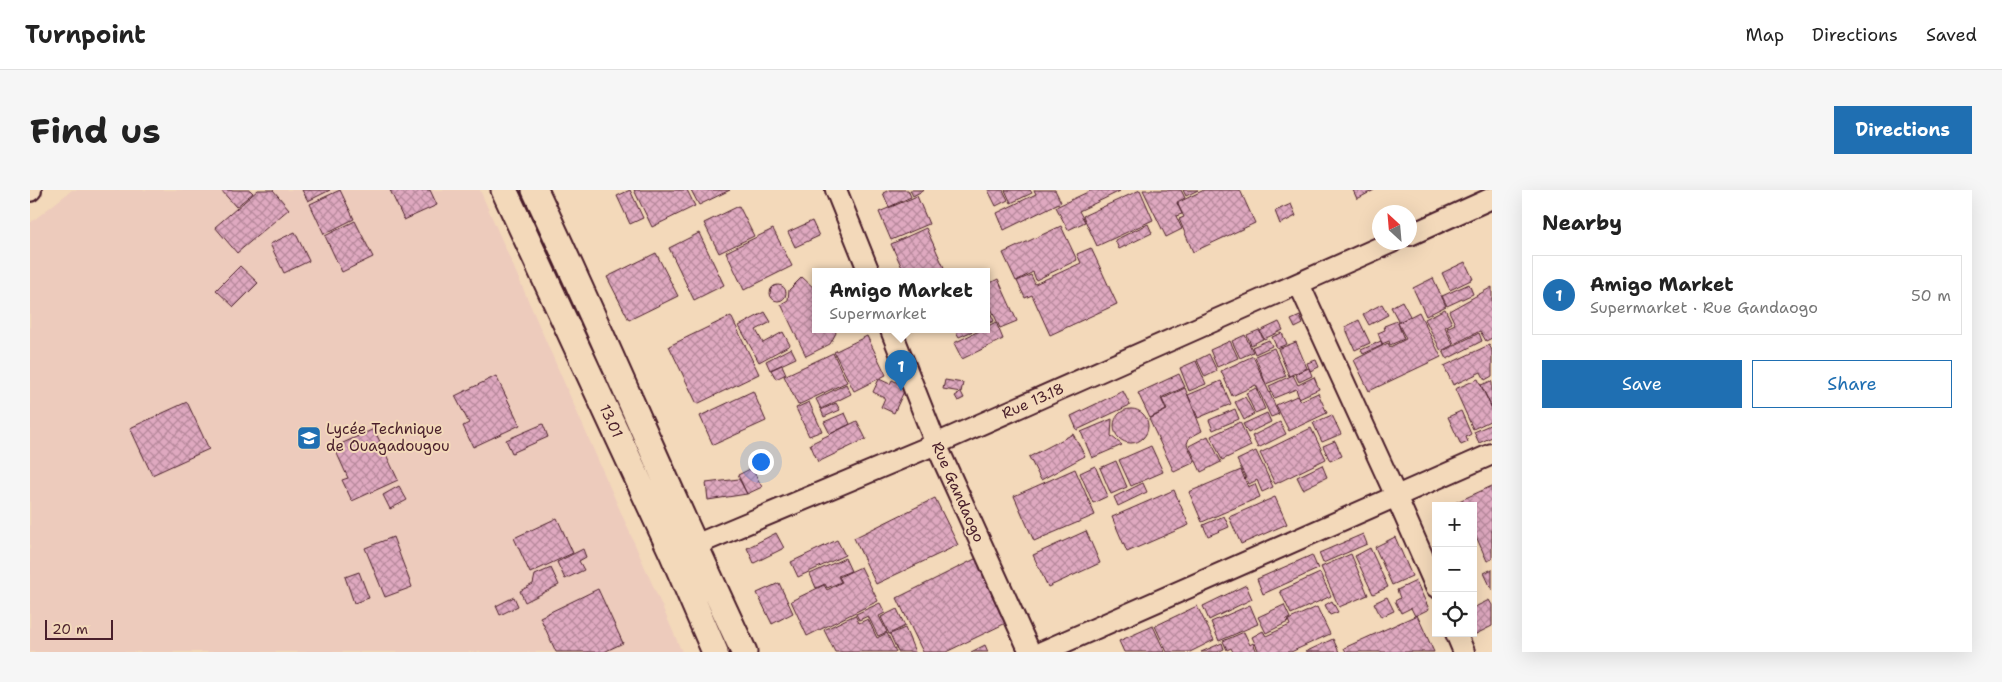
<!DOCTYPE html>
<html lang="en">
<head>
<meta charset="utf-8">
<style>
	body { margin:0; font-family:"Shantell Sans",sans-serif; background:#f6f6f6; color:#222 }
	.controls { position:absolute; right:15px; bottom:15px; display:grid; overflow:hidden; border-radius:0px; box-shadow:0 5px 20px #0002 }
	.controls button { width:45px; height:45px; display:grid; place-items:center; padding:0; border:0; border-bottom:1px solid #e0e0e0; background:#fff; color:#222; font:25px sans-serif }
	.compass { position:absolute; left:1342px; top:15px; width:45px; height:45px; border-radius:50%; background:#fff; box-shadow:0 5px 20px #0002; rotate:334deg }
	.scale { position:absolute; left:15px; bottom:12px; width:68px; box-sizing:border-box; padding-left:5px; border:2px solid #4a1f2b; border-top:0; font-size:14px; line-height:18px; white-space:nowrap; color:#4a1f2b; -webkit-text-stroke:4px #f3d9ba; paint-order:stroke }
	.you { position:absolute; left:730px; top:271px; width:18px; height:18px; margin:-12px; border:4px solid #fff; border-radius:50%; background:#1a73e8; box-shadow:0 0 0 8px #1a73e833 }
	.badge { display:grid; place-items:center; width:32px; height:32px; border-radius:50%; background:#1f6fb2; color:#fff; font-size:16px; font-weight:700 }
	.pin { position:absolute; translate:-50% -41px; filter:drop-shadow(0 1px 2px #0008) }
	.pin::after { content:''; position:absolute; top:26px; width:18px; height:15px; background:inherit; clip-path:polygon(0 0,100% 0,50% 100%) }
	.popup { position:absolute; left:782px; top:78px; width:178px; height:65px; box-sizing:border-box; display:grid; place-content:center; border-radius:0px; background:#fff; filter:drop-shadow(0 1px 4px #0005); font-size:16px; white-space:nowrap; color:#767676 }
	.popup b { font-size:19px; color:#222 }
	.popup::after { content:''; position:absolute; left:50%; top:100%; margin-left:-10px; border:10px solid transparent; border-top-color:#fff }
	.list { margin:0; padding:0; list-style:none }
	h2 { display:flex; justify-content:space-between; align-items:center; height:65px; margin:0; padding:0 20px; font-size:21px }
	h2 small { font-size:16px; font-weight:400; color:#767676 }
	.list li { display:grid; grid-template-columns:32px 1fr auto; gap:15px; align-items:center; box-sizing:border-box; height:80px; margin:0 10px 10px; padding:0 10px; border:1px solid #e0e0e0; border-radius:0px }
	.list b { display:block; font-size:19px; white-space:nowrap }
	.list p { margin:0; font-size:16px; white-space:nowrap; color:#767676 }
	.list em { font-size:16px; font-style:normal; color:#767676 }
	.actions { display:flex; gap:10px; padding:15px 20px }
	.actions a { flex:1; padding:11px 0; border:1px solid #1f6fb2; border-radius:0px; text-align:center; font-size:18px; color:#1f6fb2 }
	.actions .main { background:#1f6fb2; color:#fff }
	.icon { flex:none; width:28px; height:28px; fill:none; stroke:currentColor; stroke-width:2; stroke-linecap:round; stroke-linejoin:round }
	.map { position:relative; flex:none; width:1462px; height:462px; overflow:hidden; border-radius:0px }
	header { display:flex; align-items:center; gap:30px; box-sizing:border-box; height:70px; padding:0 25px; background:#fff; border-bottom:1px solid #e0e0e0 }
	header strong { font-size:24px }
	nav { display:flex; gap:28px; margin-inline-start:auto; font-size:18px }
	.intro { display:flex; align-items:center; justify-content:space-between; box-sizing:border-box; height:120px; padding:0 30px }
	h1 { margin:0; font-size:35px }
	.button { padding:12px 22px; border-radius:0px; background:#1f6fb2; color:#fff; font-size:18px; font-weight:700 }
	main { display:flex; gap:30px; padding:0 30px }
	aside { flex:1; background:#fff; border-radius:0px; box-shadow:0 5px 20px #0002 }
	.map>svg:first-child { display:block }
	.built { fill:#edcbbc }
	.building { fill:url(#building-cross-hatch); stroke:#4a1f2b }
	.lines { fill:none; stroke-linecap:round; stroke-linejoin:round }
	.minor-casing { stroke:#4a1f2b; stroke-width:24 }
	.tertiary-casing { stroke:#4a1f2b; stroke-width:29 }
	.minor { stroke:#f3d9ba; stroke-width:20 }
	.tertiary { stroke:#f3d9ba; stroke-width:25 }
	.labels { text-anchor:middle; stroke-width:4; stroke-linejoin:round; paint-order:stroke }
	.street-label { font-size:15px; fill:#4a1f2b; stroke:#f3d9ba }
	.poi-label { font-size:15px; fill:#4a1f2b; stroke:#f3d9ba; text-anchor:start }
</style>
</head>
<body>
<header>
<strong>Turnpoint</strong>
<nav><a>Map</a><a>Directions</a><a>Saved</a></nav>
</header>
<div class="intro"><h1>Find us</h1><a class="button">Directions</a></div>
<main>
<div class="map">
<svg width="1462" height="462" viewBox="0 0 1462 462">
	<defs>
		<pattern id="building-cross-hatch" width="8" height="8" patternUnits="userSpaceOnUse" patternTransform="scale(1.25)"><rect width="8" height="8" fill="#dfa9c0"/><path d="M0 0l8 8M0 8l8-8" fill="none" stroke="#b7899c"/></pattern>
	</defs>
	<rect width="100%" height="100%" fill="#f3d9ba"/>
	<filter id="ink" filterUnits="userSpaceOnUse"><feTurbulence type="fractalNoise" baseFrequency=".02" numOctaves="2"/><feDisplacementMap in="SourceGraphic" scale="10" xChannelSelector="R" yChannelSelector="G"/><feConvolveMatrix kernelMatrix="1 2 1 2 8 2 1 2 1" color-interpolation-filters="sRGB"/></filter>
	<g filter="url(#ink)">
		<path class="built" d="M42,0h408l202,462h-652v-429z"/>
		<path class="building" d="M191,0h29l3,3 -17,14z
			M228,0h15l16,19 -52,44 -22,-26z
			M272,0h28l-22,11z
			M310,0l14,29 -30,15 -14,-30z
			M360,0h40l7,15 -33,15z
			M600,0l13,28 -13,6 -13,-28z
			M604,0h53l8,16 -43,21z
			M661,0h39l-31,15z
			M859,0h19l3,7 -22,10 -6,-14z
			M880,0h14l-11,6z
			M958,0h15l5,10 -12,6z
			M975,0h25l2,3 -21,10z
			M1004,0h21l6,12 -57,28 -7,-17 39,-19z
			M1062,0l28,1 -41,20 6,11 -17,8 -12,-23z
			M1110,0l13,30 -56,26 -14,-30z
			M1113,0h38l4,8 -8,4 5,12 -6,2 6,13 -16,8z
			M1153,0h15l-12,6z
			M1174,0h36l15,33 -62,29 -14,-33 5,-2 -7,-14z
			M1323,0h21l-17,9z
			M887,6l12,28 -38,16 -12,-28z
			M1261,14l5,12 -16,8 -5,-13z
			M709,16l15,30 -35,17 -15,-30z
			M325,31l18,36 -31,15 -17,-36z
			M782,31l7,15 -24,11 -7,-15z
			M1118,34l4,9 -33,16 -4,-9z
			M1031,36l16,34 -41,20 -3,-8 -17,9 -13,-28z
			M896,38l20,44h-42l-13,-28z
			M743,39l19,37 -48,24 -18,-38z
			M265,42l14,29 -25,12 -14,-29z
			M669,43l25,52 -30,15 -25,-52z
			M1061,58l26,56 -67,31 -18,-40 -7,3 -8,-17 14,-6 4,9 46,-21 -4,-9z
			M626,63l22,43 -49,24 -22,-43z
			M1435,72l8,17 -23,11 -8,-17z
			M210,76l18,17 -24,24 -18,-17z
			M772,87l14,13v40h19l1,3 -6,11 -24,12 -25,-52 7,-4 1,-10z
			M1403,88l13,28 -20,10 -13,-28z
			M968,89l19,42 -17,7 -14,-31v-12z
			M1439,94l4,10 -26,12 -5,-10z
			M740 103a8 8 0 1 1 16 0a8 8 0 1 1-16 0Z
			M1462,97v51l-6,3 -6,-10 -26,13 -7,-16 8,-4 -6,-13z
			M1372,111l8,15 -11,6 -8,-15z
			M956,113l8,18 -8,3z
			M1352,114l6,11 -19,10 -6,-11z
			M1415,119l7,14 -7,4 8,18 -12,6 -16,-32z
			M735,122l6,10 -15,8 7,13 20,-11 7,13 -31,17 -20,-36z
			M1389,122l22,45 -72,34 -15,-31 34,-17 2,4 16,-8 -8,-16z
			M701,126l28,58 -62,30 -28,-58z
			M1270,126l3,8 -8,4 -4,-8z
			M1329,130l11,23 -15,7 -10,-23z
			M1367,131l7,18 -14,6 -1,-4 -7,3 -4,-11 7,-3 -1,-4z
			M966,132l7,17 -41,20 -8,-16 27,-13h5v-3z
			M1249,132l4,8 -19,9 -4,-8z
			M925,140h20l-16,7z
			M1229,140l4,9 -12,6 -4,-10z
			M1252,143l5,11 -10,4 -5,-11z
			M1449,143l3,8 -35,18 -4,-8z
			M1215,145l8,17 -13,6 -8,-17z
			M837,146l19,39 -32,16 -20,-39z
			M1239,150l3,6 -17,8 -3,-7z
			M1200,151l8,17 -21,9 -7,-17z
			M1351,151l2,4 -20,9 -2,-4z
			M1266,152l11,26 -18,8 -11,-27z
			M1459,155l3,5v26l-7,4 -4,-8 -28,13 -9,-19z
			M761,158l5,10 -26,12 -4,-9z
			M1244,158l12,28 -20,8 -11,-28z
			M803,163l14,29 -49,23 -14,-29z
			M1179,164l8,17 -12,6 -8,-17z
			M1223,166l26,58 -8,3 -15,-32 -24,11 -11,-25z
			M1286,170l3,7 -9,4 -3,-8z
			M1166,171l10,23 -17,7 -9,-23z
			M752,175l4,9 -10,5 -5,-9z
			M1279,178l3,8 -13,6 -4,-8z
			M1149,184l6,13 -24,11 5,12 -16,8 -12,-25z
			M1263,185l5,10 16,-8 5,12 -20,9 -3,-9 -22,9 -5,-12z
			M466,186l24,49 -47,22 -10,-21 6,-3 -14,-27z
			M849,189l11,5 2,-4 14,7 -12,26 -13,-6 4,-9 -12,-6z
			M1448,189l14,30v11l-19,9 -18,-40z
			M915,190l18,3 -2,9 -18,-3z
			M1191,191l10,23 -33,14 -10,-23z
			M1461,191l1,2v25l-11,-23z
			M816,194l5,10 -30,15 -5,-10z
			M1155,198l17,43 -13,7 -2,6 8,18 -21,10 -25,-53 18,-9 -5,-11z
			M1226,198l9,21 -10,4 -9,-20z
			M723,201l13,30 -53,24 -13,-29z
			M1093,201l7,14 -53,25 -6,-14z
			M931,202l3,6 -6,3 -3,-5z
			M1288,203l9,20 -38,18 -13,-26 21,-9 3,5z
			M1215,207l9,17 -10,6 -9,-18z
			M157,212l22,47 -57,26 -22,-47z
			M779,212l13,29 -13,5 -13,-28z
			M806,213l4,7 -16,7 -3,-7z
			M1084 236a17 17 0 1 1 34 0a17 17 0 1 1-34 0Z
			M1205,219l4,10 -26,11 -4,-10z
			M1431,221l10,23 -5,3 2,5 -7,3 -13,-28z
			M815,223l5,11 -20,10 -6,-12z
			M1237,223l4,9 -23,11 -5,-9z
			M1302,225l9,19 -19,8 -9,-19z
			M1082,229l-1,17 11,9 -30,13 -11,-26z
			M827,231l9,18 -48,23 -8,-18z
			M1210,232l11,24 -29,14 -11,-24z
			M1250,232l6,12 -28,14 -6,-12z
			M513,234l5,13 -36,16 -6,-13z
			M1462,234v13l-13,6 -5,-11z
			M1281,238l15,31 -51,25 -15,-31z
			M344,239l24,51 -46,21 -10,-21 6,-2 -14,-31z
			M1043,244l12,22 -44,24 -12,-23z
			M1178,246l13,26 -20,10 -12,-26z
			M1305,251l7,15 -12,5 -7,-15z
			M1121,256l12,26 -32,14 -12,-26z
			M1226,261l17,36 -11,5 -5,-12 -8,4 -12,-24z
			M1086,271l11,26 -16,7 -11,-26z
			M1292,275l5,12 -24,12 -6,-12z
			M1065,276l13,30 -15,7 -13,-30z
			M722,278l10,19 -15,7 -9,-19z
			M1045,279l20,46 -61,26 -20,-45z
			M1211,280l7,17 7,-3 5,13 -58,25 -13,-30z
			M709,289l8,15 -39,6 -2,-17z
			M1113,293l4,9 -29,14 -4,-9z
			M369,296l8,14 -17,9 -7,-14z
			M1462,296v73l-5,2 -12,-27 -2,1v-29h-25z
			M1144,300l15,35 -62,27 -15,-35z
			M1245,307l12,27 -46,20 -12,-27z
			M905,308l23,47 -82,39 -22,-46z
			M1194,326l5,11 -21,9 -5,-11z
			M527,328l16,35 -43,20 -16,-35z
			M1056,341l14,32 -52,24 -15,-32z
			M746,343l8,15 -30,15 -7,-15z
			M1333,344l4,10 -44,19 -4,-10z
			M363,347l19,50 -27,10 -20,-49z
			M1365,347l17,39 -20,9 -17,-38z
			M807,350l8,15 -47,22 -7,-15z
			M1340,358l18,39 -15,7 -18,-38z
			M553,359l3,8 -7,4 5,9 -19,9 -8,-17z
			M1321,364l17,41 -29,12 -18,-40z
			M1282,365l6,14 -55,25 -6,-15z
			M815,368l6,13 -13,5 3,6 -14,6 -2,-4 -9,4 -6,-14z
			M947,368l31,64 -62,30h-23l-26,-54z
			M831,377l17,34 -71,35 -16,-35 33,-16 3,5 15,-8 -3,-5z
			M521,378l8,17 -34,17 -5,-11 13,-7 2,-9z
			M1462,379v21l-8,-17z
			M329,382l10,26 -15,5 -9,-26z
			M1290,383l11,23 -40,18 -11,-23z
			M1386,391l13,28 -14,7 -4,-8 -10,5 -6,-12 5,-3 -3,-8z
			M749,393l14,30 -21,11 -15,-31z
			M1216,395l6,14 -43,21 -6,-14z
			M568,399l25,54 -19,9h-48l-16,-35z
			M484,407l4,9 -18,9 -4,-9z
			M1357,407l7,14 -13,6 -7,-14z
			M1459,410l3,5v21l-18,9 -1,-27z
			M1302,411l6,11 -8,3 -5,-10z
			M850,413l5,10 -6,3 8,16 -9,4 -10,-20 -9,4 -3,-6z
			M1220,415l8,19 -39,17 -8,-19z
			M1254,415l6,13 -4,2 2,2 -22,11 -8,-16z
			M1167,416l17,34 -24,12h-23l-12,-26z
			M1287,417l13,27 -39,18h-32l-7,-15 11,-6 3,5 24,-11 -2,-5z
			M867,419l8,17 -16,8 -8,-17z
			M825,425l4,8 9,-4 9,19 10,-5 9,19h-61l-11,-22z
			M1387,425l17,37h-88l-2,-4z
			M1123,436l12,26h-41l-5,-11z
			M875,438l10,24h-17l-8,-18z
			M1214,442l6,13 3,-2 4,9h-24l-2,-4 -4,2 -4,-9z
			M1303,449l6,13h-34z
			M1192,453l2,6 -6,3h-17z
			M955,455l3,7h-17z"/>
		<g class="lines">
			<defs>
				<path id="minor" d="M806,0l33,82
					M0,1l1,-1
					M1380,45l82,-37
					M1269,94l97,212 40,91
					M861,140l45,114 94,208
					M651,361l255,-107 456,-202
					M1426,443l8,19
					M1012,462l450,-198"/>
				<path id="tertiary" d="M474,0l169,365 42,97
					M505,0c72,153 137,309 209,462"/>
			</defs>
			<use href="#minor" class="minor-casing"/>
			<use href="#tertiary" class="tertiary-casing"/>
			<use href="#minor" class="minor"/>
			<use href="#tertiary" class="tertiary"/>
		</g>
	</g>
	<defs>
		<symbol id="school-square" viewBox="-11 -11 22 22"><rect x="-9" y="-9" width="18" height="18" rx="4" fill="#1f6fb2" stroke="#f3d9ba"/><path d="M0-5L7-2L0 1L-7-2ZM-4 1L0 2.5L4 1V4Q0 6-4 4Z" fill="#fff"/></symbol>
	</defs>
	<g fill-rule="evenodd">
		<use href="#school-square" x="265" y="234" width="28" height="28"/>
	</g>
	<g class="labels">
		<g class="street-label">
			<text transform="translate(1003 211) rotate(-24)" y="5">Rue 13.18</text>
			<text transform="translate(581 231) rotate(65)" y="5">13.01</text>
			<text transform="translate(928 302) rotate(66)" y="5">Rue Gandaogo</text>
		</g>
		<g class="poi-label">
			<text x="296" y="244">Lycée Technique<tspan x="296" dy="17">de Ouagadougou</tspan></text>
		</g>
	</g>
</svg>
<div class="controls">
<button>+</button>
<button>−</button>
<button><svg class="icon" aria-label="locate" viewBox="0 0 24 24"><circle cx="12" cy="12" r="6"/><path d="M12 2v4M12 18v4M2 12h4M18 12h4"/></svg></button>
</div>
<svg class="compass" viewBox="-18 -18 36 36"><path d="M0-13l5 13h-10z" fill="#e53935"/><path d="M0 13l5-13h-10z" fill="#767676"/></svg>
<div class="scale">20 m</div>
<div class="you"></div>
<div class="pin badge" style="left:871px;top:201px">1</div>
<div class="popup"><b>Amigo Market</b>Supermarket</div>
</div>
<aside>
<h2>Nearby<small></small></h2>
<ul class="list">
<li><span class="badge">1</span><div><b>Amigo Market</b><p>Supermarket · Rue Gandaogo</p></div><em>50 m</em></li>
</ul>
<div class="actions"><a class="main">Save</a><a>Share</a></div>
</aside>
</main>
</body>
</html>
